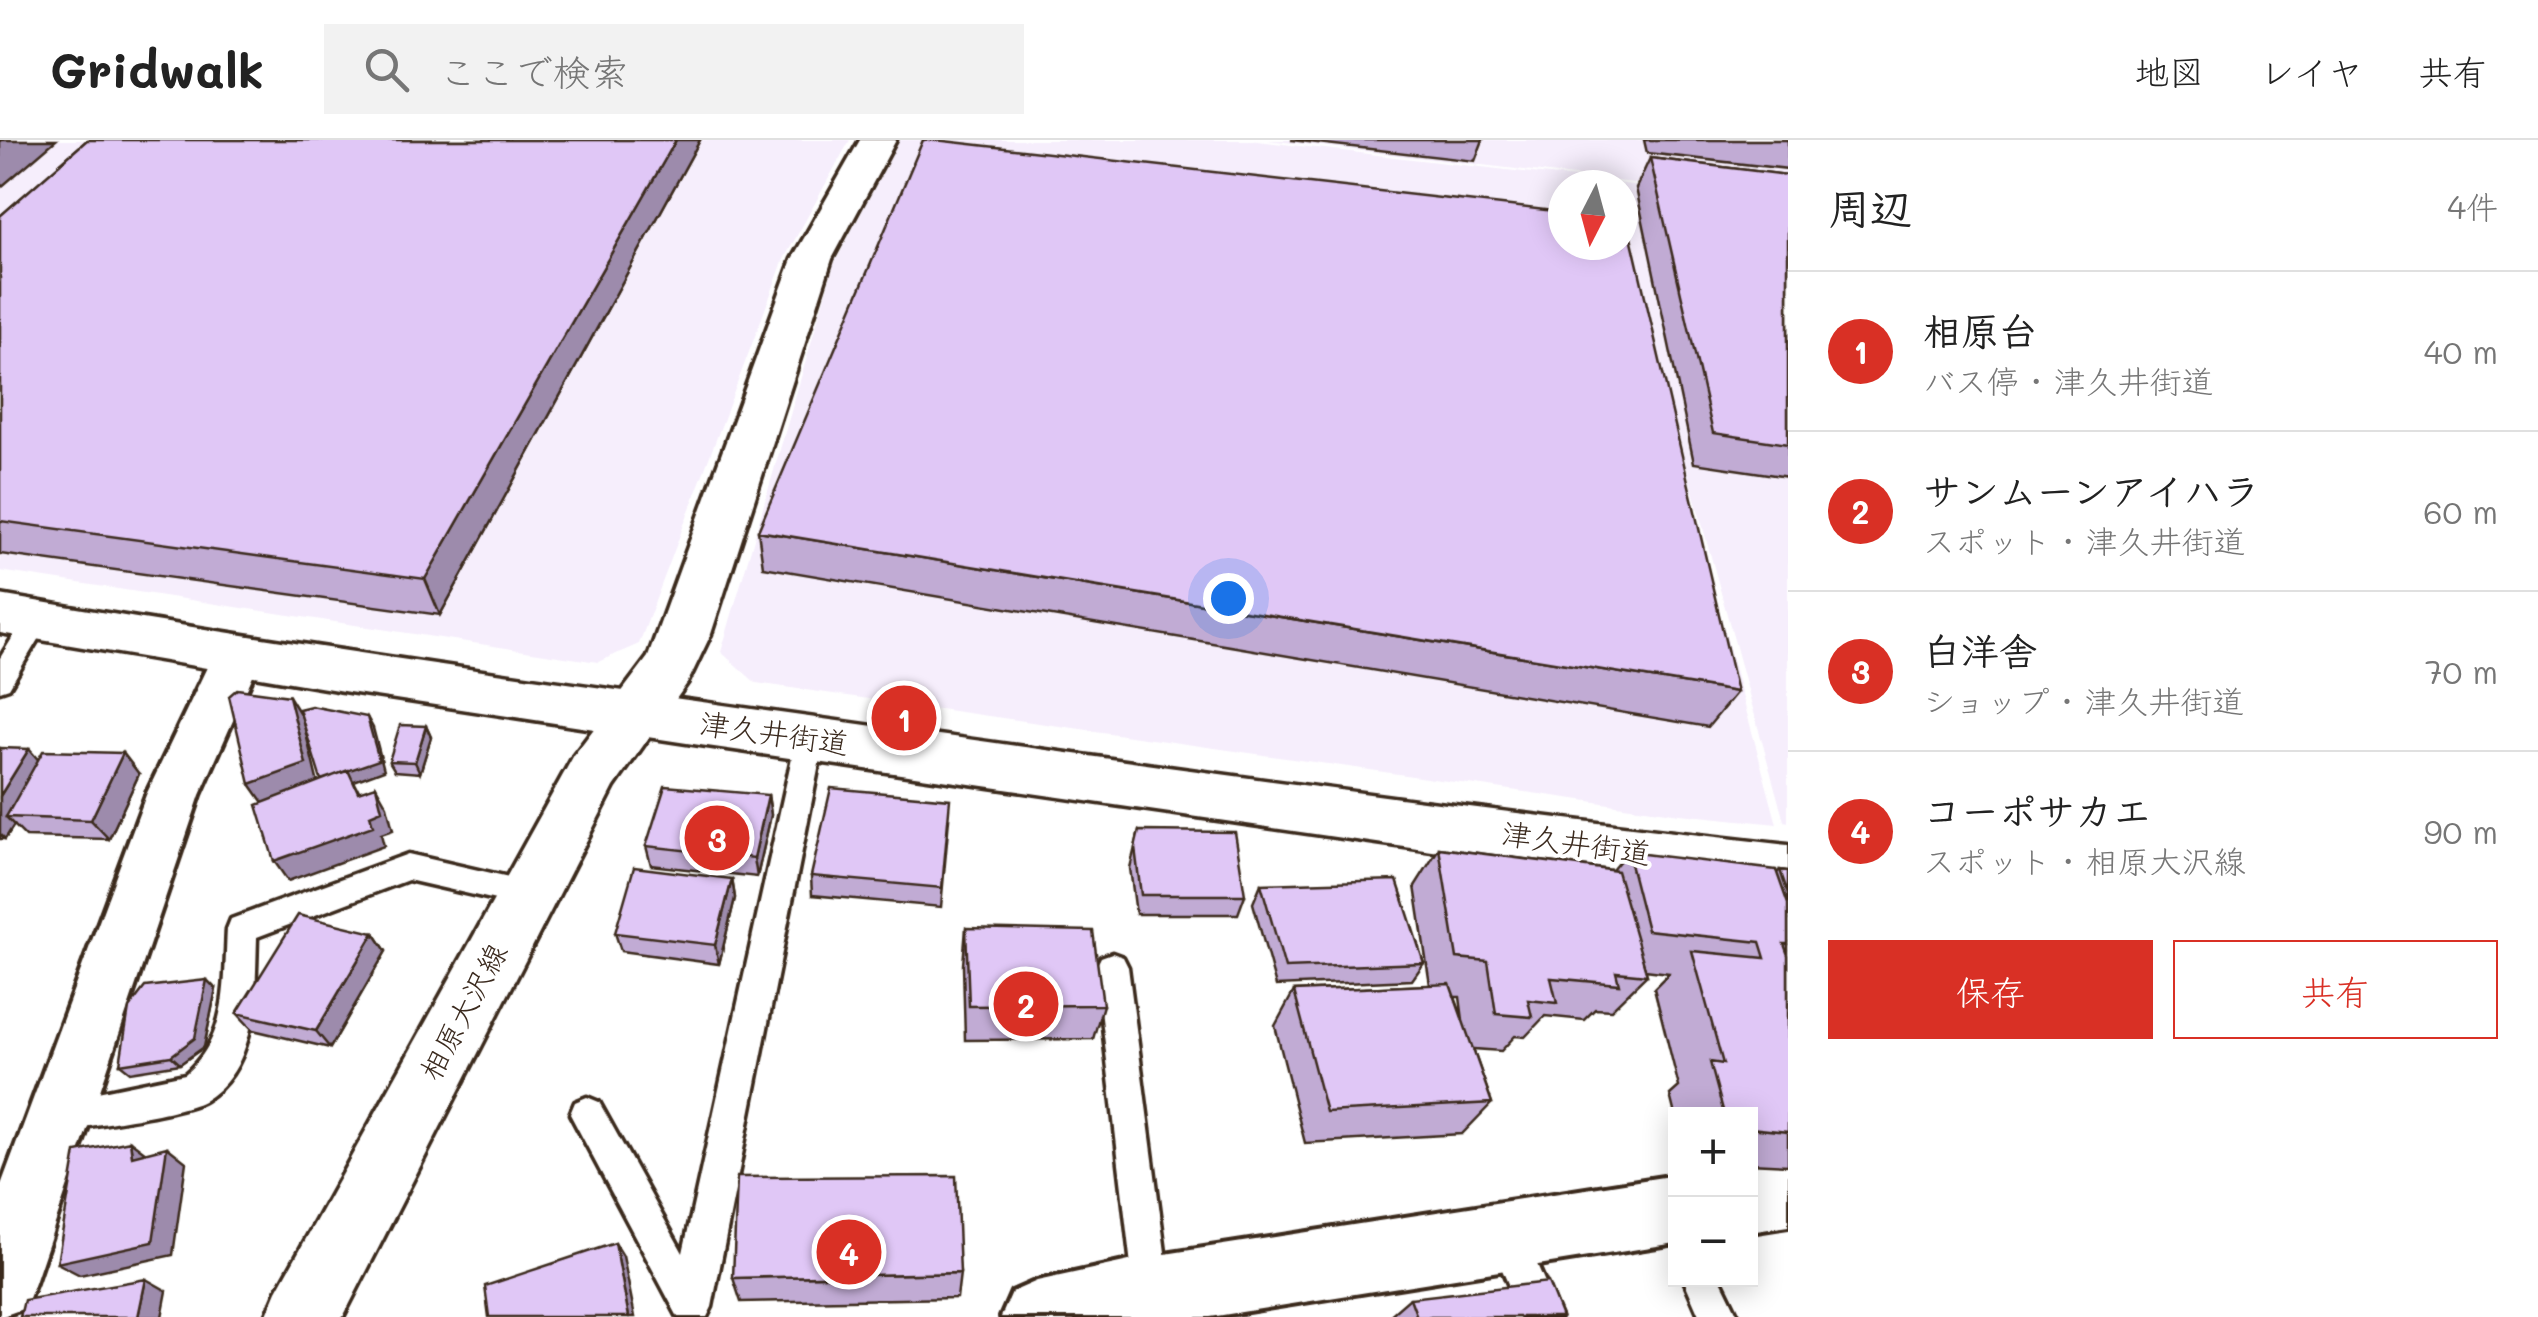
<!DOCTYPE html>
<html lang="ja">
<head>
<meta charset="utf-8">
<style>
	body { margin:0; font-family:Mali,"Klee One",sans-serif; background:#f2f2f2; color:#222 }
	.controls { position:absolute; right:30px; bottom:30px; display:grid; overflow:hidden; border-radius:0px; box-shadow:0 5px 25px #0003 }
	.controls button { width:90px; height:90px; display:grid; place-items:center; padding:0; border:0; border-bottom:2px solid #e0e0e0; background:#fff; color:#222; font:50px sans-serif }
	.compass { position:absolute; left:1548px; top:30px; width:90px; height:90px; border-radius:50%; background:#fff; box-shadow:0 5px 25px #0003; rotate:186deg }
	.you { position:absolute; left:1228px; top:458px; width:35px; height:35px; margin:-25px; border:8px solid #fff; border-radius:50%; background:#1a73e8; box-shadow:0 0 0 15px #1a73e833 }
	.badge { display:grid; place-items:center; width:65px; height:65px; border-radius:50%; background:#d93025; color:#fff; font-size:32px; font-weight:700 }
	.pin { position:absolute; translate:-50% -50%; border:5px solid #fff; box-shadow:0 2px 10px #0006 }
	.list { margin:0; padding:0; list-style:none }
	h2 { display:flex; justify-content:space-between; align-items:center; height:130px; margin:0; padding:0 40px; font-size:42px }
	h2 small { font-size:32px; font-weight:400; color:#767676 }
	.list li { display:grid; grid-template-columns:65px 1fr auto; gap:30px; align-items:center; box-sizing:border-box; height:160px; padding:0 40px; border-top:2px solid #e0e0e0 }
	.list b { display:block; font-size:38px; white-space:nowrap }
	.list p { margin:0; font-size:32px; white-space:nowrap; color:#767676 }
	.list em { font-size:32px; font-style:normal; color:#767676 }
	.actions { display:flex; gap:20px; padding:30px 40px }
	.actions a { flex:1; padding:22px 0; border:2px solid #d93025; border-radius:0px; text-align:center; font-size:35px; color:#d93025 }
	.actions .main { background:#d93025; color:#fff }
	.icon { flex:none; width:55px; height:55px; fill:none; stroke:currentColor; stroke-width:2; stroke-linecap:round; stroke-linejoin:round }
	.map { position:relative; flex:none; width:1788px; height:1177px; overflow:hidden }
	header { display:flex; align-items:center; gap:60px; box-sizing:border-box; height:140px; padding:0 50px; background:#fff; border-bottom:2px solid #e0e0e0 }
	header strong { font-size:48px }
	nav { display:flex; gap:55px; margin-inline-start:auto; font-size:35px }
	.search { width:700px; height:90px; background:#f2f2f2; display:flex; align-items:center; gap:25px; box-sizing:border-box; padding:0 35px; border-radius:0px; color:#767676; font-size:38px }
	main { display:flex }
	aside { flex:1; background:#fff }
	.map>svg:first-child { display:block }
	.built { fill:#f6eefc }
	.lines { fill:none; stroke-linecap:round; stroke-linejoin:round }
	.service-casing { stroke:#3b2a1e; stroke-width:7 }
	.minor-casing { stroke:#3b2a1e; stroke-width:8 }
	.tertiary-casing { stroke:#3b2a1e; stroke-width:7 }
	.trunk-casing { stroke:#3b2a1e; stroke-width:7 }
	.service { fill:#fff; fill-rule:evenodd }
	.minor { fill:#fff; fill-rule:evenodd }
	.tertiary { fill:#fff; fill-rule:evenodd }
	.trunk { fill:#fff; fill-rule:evenodd }
	.wall { fill:#c1abd4; stroke:#3b2a1e; stroke-width:2.5; fill-rule:evenodd }
	.shaded-wall { fill:#9d8bac; stroke:#3b2a1e; stroke-width:2.5 }
	.building { fill:#e0c7f6; stroke:#3b2a1e; stroke-width:2.5 }
	.labels { text-anchor:middle; stroke-width:8; stroke-linejoin:round; paint-order:stroke }
	.street-label { font-size:30px; fill:#3b2a1e; stroke:#fff }
</style>
</head>
<body>
<header>
<strong>Gridwalk</strong>
<div class="search"><svg class="icon" aria-label="search" viewBox="0 0 24 24"><circle cx="10" cy="10" r="6"/><path d="M15 15l6 6"/></svg>ここで検索</div>
<nav><a>地図</a><a>レイヤ</a><a>共有</a></nav>
</header>
<main>
<div class="map">
<svg width="1788" height="1177" viewBox="0 0 1788 1177">
	<rect width="100%" height="100%" fill="#fff"/>
	<filter id="ink" filterUnits="userSpaceOnUse"><feTurbulence type="fractalNoise" baseFrequency=".01" numOctaves="2"/><feDisplacementMap in="SourceGraphic" scale="20" xChannelSelector="R" yChannelSelector="G"/><feConvolveMatrix kernelMatrix="1 2 1 2 8 2 1 2 1" color-interpolation-filters="sRGB"/></filter>
	<g filter="url(#ink)">
		<path class="built" d="M0,0h850l-66,119 -145,385 -41,18 -598,-91z
			M900,0h349l353,41 1,4h-40v60h57l157,579 -97,-10 -924,-131 -35,-31 113,-388z
			M1267,0h521v61z
			M1607,42l181,22v618l-4,-1 -161,-583v-53z"/>
		<g class="lines">
			<defs>
				<path id="service" d="M36,472l9,2 4,7 -40,67 -9,3v-33l27,-44z
					M810,588l10,3 4,8 -112,568 -5,10h-29l-108,-203 5,-12 12,-5 12,5 84,151 113,-514 4,-8z
					M408,714l118,27 11,4 4,9 -4,9 -11,4 -118,-27 -151,57c-2,54 2,130 -52,163 -21,13 -114,25 -144,31l-12,-5 -5,-12 5,-12 136,-28c44,-38 39,-91 42,-145l4,-10z
					M1112,813l11,4 5,10 42,324 -5,13 -13,5 -13,-5 -5,-13 -38,-324 5,-10z
					M1506,1078l13,5 41,94h-38l-34,-81 5,-13z
					M1684,1140h37l18,37h-39z"/>
				<path id="minor" d="M237,496l18,6 7,13 -62,140 -165,488 -10,25 -25,9v-129l146,-393 73,-153z
					M1788,1018v68l-38,6v-68z
					M1676,1035v68l-466,74h-209l11,-25 25,-11 115,-25z"/>
				<path id="tertiary" d="M860,0h36l-64,119 -121,375 -23,48 -74,105 -271,530h-77l11,-26 297,-536 74,-98 144,-398z"/>
				<path id="trunk" d="M0,455c295,51 592,92 888,133 300,42 599,84 900,117v52l-321,-41 -767,-111 -351,-53 -349,-59z"/>
			</defs>
			<use href="#service" class="service-casing"/>
			<use href="#minor" class="minor-casing"/>
			<use href="#tertiary" class="tertiary-casing"/>
			<use href="#trunk" class="trunk-casing"/>
			<use href="#service" class="service"/>
			<use href="#minor" class="minor"/>
			<use href="#tertiary" class="tertiary"/>
			<use href="#trunk" class="trunk"/>
		</g>
		<path class="wall" d="M87,0h613l-260,475 -440,-61v-338z
			M1291,0h192l-8,21z
			M1644,0h144v29l-141,-16z
			M1650,18l138,17v302l-94,-14 -58,-275z
			M758,391l979,161 -29,35 -945,-160z
			M426,586l5,11 -11,36 -25,-2 -6,-10z
			M0,608l38,11 101,15 -30,65 -83,-2 -12,-12 -9,14h-5z
			M768,655l3,20 -14,62 -106,-12 -5,-19z
			M949,679l-8,88 -129,-12 -1,-19z
			M1139,691l106,64 -7,19h-102l-6,-46z
			M1439,708l173,22 15,-18 150,21 3,-3 8,1v294l-38,-2v-49h-74v5l-6,-24 9,-8 -25,-99 15,-15 -24,-3 2,5 -36,35 -16,-1 -11,11 -39,-4 -20,21 -10,-1 -14,15 -28,-2 19,54 -30,31 -157,9 -30,-117 19,-35 136,-6 -15,-99zM1455,857h5l3,23z
			M732,739l3,19 -16,66 -98,-13 -6,-18z
			M1261,744l163,79 -12,17 -136,6 -23,-83z
			M966,788l137,77 -10,34 -128,1 -2,-75z
			M374,793l12,18 -56,97 -77,-18 -16,-17z
			M216,849l-12,58 -24,17 -50,8 -10,-8z
			M960,1133l-3,25 -216,4 -8,-24z
			M1410,1158l152,19h-174z"/>
		<path class="shaded-wall" d="M0,0h56l-56,48z
			M676,0h24l-260,475 -15,-36z
			M289,556l13,21 16,67 -54,20 -14,-20z
			M367,577l6,11 11,42 -30,11 16,31 -42,-22z
			M426,586l5,11 -11,36 -5,-11z
			M29,609l18,21 -41,47 8,8 -9,14 -5,-5v-38z
			M123,613l16,21 -30,65 -18,-19z
			M376,646l11,20 6,24 -12,4 3,12 -96,35 -14,-20 96,-46z
			M768,655l3,20 -14,62 -3,-19z
			M732,739l3,19 -16,66 -4,-19z
			M374,793l12,18 -56,97 -14,-17z
			M207,840l9,9 -12,58 -24,17 -9,-8z
			M130,1001l20,15h-18z
			M167,1007l19,15 -13,93 -93,20 -23,-12z
			M615,1103l8,13 12,61h-6z
			M146,1139l21,12 -5,26h-24z"/>
		<path class="building" d="M87,0h589l-251,439 -425,-58v-305z
			M923,0h12l628,72v33h60v-26h4l110,473 -979,-161z
			M1650,18l138,17v269l-75,-11z
			M237,549l52,7 17,68 -56,20 -21,-88z
			M311,566l56,11 12,43 -58,20 -22,-71z
			M400,585l26,1 -11,36 -26,-1z
			M0,608l29,1 -29,47z
			M43,611l80,2 -32,67 -85,-3z
			M348,630l10,22 18,-6 6,24 -12,5 3,11 -99,35 -17,-56z
			M665,646l103,9 -14,63 -108,-12z
			M831,648l119,11 -8,89 -131,-12z
			M1139,691l96,1 10,63h-104l-6,-47z
			M1439,708l178,23 30,104 -31,-3 3,12 -68,-6 6,25 -29,-3 4,17 -36,-3 -8,-53 -31,-3z
			M1627,712l149,18 12,34v40h-4l4,11v177l-38,-4v-14h-26l-14,-52 13,2 -31,-113 73,7 -5,-16 -113,-12z
			M634,727l98,12 -17,66 -100,-12z
			M1780,730l8,1v23z
			M1397,740l27,83 -139,5 -24,-84z
			M298,775l76,18 -58,98 -79,-18z
			M966,788l127,3 10,74 -134,1z
			M207,840l-12,58 -24,18 -51,8 9,-56 16,-21z
			M1450,844l42,119 -166,9 -32,-121z
			M130,1001l2,15 35,-9 -14,95 -96,21 19,-111z
			M956,1036l4,97 -227,5 4,-101z
			M615,1103l14,74h-140l-4,-31z
			M146,1139l-8,38h-118l4,-17z
			M1548,1142l14,35h-145l-7,-19z"/>
	</g>
	<g class="labels">
		<g class="street-label">
			<text transform="translate(774 594) rotate(8)" y="10">津久井街道</text>
			<text transform="translate(1576 704) rotate(8)" y="10">津久井街道</text>
			<text transform="translate(464 872) rotate(-62)" y="10">相原大沢線</text>
		</g>
	</g>
</svg>
<div class="controls">
<button>+</button>
<button>−</button>
</div>
<svg class="compass" viewBox="-18 -18 36 36"><path d="M0-13l5 13h-10z" fill="#e53935"/><path d="M0 13l5-13h-10z" fill="#767676"/></svg>
<div class="you"></div>
<div class="pin badge" style="left:904px;top:578px">1</div>
<div class="pin badge" style="left:1026px;top:864px">2</div>
<div class="pin badge" style="left:717px;top:698px">3</div>
<div class="pin badge" style="left:849px;top:1112px">4</div>
</div>
<aside>
<h2>周辺<small>4件</small></h2>
<ul class="list">
<li><span class="badge">1</span><div><b>相原台</b><p>バス停 · 津久井街道</p></div><em>40 m</em></li>
<li><span class="badge">2</span><div><b>サンムーンアイハラ</b><p>スポット · 津久井街道</p></div><em>60 m</em></li>
<li><span class="badge">3</span><div><b>白洋舎</b><p>ショップ · 津久井街道</p></div><em>70 m</em></li>
<li><span class="badge">4</span><div><b>コーポサカエ</b><p>スポット · 相原大沢線</p></div><em>90 m</em></li>
</ul>
<div class="actions"><a class="main">保存</a><a>共有</a></div>
</aside>
</main>
</body>
</html>
